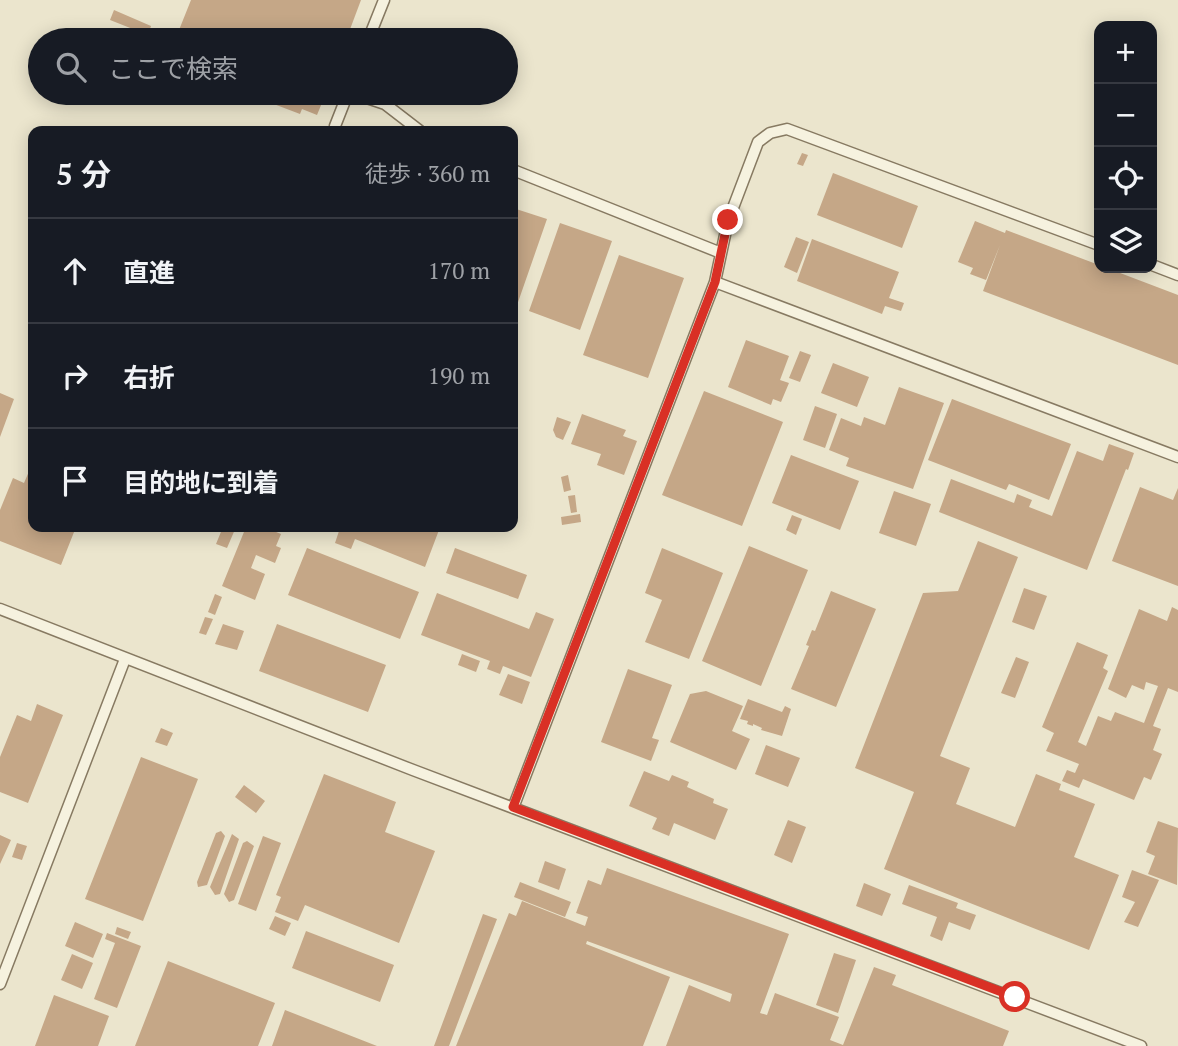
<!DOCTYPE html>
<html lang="ja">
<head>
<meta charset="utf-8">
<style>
	body { margin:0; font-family:"PT Serif","Noto Sans JP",serif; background:#242831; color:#f1f3f6 }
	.controls { position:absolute; right:21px; top:21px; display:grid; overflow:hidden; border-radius:14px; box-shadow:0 4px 18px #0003 }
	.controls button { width:63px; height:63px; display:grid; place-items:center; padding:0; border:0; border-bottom:2px solid #363941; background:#171b24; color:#f1f3f6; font:35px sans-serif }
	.stop { position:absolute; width:21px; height:21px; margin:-16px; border:5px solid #d93025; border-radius:50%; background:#fff }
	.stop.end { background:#d93025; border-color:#fff; box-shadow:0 2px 7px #0008 }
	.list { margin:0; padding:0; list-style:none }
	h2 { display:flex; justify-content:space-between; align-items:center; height:91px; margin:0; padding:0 28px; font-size:30px }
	h2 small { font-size:23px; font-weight:400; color:#9ea1a6 }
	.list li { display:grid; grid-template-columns:46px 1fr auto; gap:21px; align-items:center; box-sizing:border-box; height:105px; padding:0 28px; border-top:2px solid #363941 }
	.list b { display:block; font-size:26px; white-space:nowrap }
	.list em { font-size:23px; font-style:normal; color:#9ea1a6 }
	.icon { flex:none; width:38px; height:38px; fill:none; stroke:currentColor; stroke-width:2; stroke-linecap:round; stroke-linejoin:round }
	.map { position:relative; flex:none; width:1178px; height:1046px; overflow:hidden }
	.search { position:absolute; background:#171b24; box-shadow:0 4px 18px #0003; left:28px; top:28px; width:490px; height:77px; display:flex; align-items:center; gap:18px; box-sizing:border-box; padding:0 24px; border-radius:38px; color:#9ea1a6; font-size:26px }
	.panel { position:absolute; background:#171b24; box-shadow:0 4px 18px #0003; left:28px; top:126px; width:490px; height:406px; border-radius:14px }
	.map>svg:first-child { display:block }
	.building { fill:#c5a787 }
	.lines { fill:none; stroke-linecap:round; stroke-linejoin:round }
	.service-casing { stroke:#877a62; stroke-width:13 }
	.service { stroke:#f6f2df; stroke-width:10 }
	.route { stroke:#d93025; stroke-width:9 }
</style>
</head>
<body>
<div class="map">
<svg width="1178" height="1046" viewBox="0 0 1178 1046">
	<rect width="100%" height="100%" fill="#ebe5cd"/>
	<path class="building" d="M191,0h170l-15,40h-171z
		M114,10l37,16 -3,9 -38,-15z
		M245,93h81l-9,22 -15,-6 -2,5z
		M802,153l6,2 -5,11 -6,-2z
		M833,173l85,33 -16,42 -85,-33z
		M513,208l34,11 -31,89 -3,-1z
		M975,221l30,12 1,-3 93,35v3h8l71,27v70l-195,-74 17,-46 -14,35 -16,-6 3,-6 -15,-6z
		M560,223l52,18 -32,89 -51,-19z
		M796,237l13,5 -12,31 -13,-6z
		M812,239l87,33 -10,26 15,5 -3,8 -16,-5 -3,8 -85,-33z
		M619,255l65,23 -36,100 -65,-23z
		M746,340l43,16 -9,24 9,3 -8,19 -8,-3 -2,6 -43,-18z
		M800,351l11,4 -11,27 -11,-4z
		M833,363l36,14 -12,30 -36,-14z
		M899,387l45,16 -31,86 -67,-23 3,-8 -20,-8 12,-32 20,8 3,-9 21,8z
		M704,391l79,31 -41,104 -80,-31z
		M0,393l14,6 -14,38z
		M952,399l119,45 -22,56 -40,-16 -3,6 -78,-30z
		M815,406l22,8 -12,34 -22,-8z
		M582,414l44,16 -3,6 14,5 -13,34 -27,-10 4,-11 -30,-10z
		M557,417l14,5 -8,18 -7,-3 -3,-7z
		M1109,444l25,9 -6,17 -2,-1 -39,101 -148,-58 12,-33 63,24 3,-9 15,6 -3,7 23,9 25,-65 26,10z
		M791,455l68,26 -19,49 -68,-27z
		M30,469l3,2v56h43l-15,38 -61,-24v-31l13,-32 11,5z
		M568,475l3,15 -7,2 -3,-15z
		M1140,487l33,13 5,-12v98l-66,-25z
		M894,491l37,13 -15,42 -37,-13z
		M575,495l2,17 -6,1 -3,-17z
		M580,514l1,8 -19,3 -1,-8z
		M792,515l10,4 -6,16 -10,-5z
		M223,527h13l-9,21 -11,-4z
		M246,527h18l17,7 -5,12 5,2 -6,15 -19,-8 -5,13 14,6 -10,26 -33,-14z
		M330,527h101l8,3 -14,37 -70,-28 -4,10 -16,-6 4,-12z
		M978,541l40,16 -78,199 30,12 -14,36 59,23 21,-53 25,10 -2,6 36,14 -21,53 45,18 -30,75 -205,-81 30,-77 -59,-24 68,-175 35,-2z
		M749,546l59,24 -47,116 -59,-25z
		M307,548l112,44 -19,47 -112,-44z
		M455,548l72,27 -9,24 -72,-26z
		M662,548l61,25 -34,86 -44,-17 17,-42 -17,-7z
		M1024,588l23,8 -13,34 -22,-8z
		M831,591l45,18 -40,98 -45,-18 18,-43 -3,-1 6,-15 3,1z
		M437,593l92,36 7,-17 18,7 -23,58 -28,-11 -3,8 -13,-5 3,-8 -69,-26z
		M215,594l7,3 -7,18 -7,-3z
		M1172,607l6,3v82l-10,-4 -15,38 8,3 -8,21 9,4 -11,26 -7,-3 -10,23 -51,-21 -4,9 -17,-7 5,-11 8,3 4,-9 -33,-13 8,-18 -12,-6 35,-85 31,13 -5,13 5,3 -30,71 8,4 12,-30 13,5 4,-9 29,11 14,-37 -12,-4 -2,8 -12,-5 -6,13 -18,-9 31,-80 28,12z
		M205,617l8,2 -7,16 -7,-2z
		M223,624l21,7 -7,19 -22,-6z
		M277,624l109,41 -18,47 -109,-41z
		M462,654l18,7 -4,11 -18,-7z
		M1016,657l13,5 -14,36 -14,-5z
		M628,669l44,16 -20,53 7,2 -8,21 -50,-19z
		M508,674l22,8 -8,22 -23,-9z
		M706,691l37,15 -11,25 18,8 -14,31 -66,-28 20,-48z
		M748,699l34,13 3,-6 6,3 -9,27 -21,-6 1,-2 -9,-4v2l-6,-2 1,-3 -8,-2z
		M37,704l26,11 -35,88 -28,-11v-35l17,-42 14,6z
		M161,728l12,5 -6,13 -12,-4z
		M766,745l34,13 -12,29 -33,-13z
		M141,757l57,22 -55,142 -58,-22z
		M644,771l25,10 3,-6 17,7 -2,5 27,12 -1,4 15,6 -13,31 -41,-17 -5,13 -17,-7 5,-11 -28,-12z
		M324,774l72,28 -11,30 50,19 -36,92 -94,-38 -7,16 -23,-9 6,-15 -5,-2z
		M244,785l21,16 -9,12 -21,-16z
		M788,820l18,7 -14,36 -18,-8z
		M1158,821l20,7 -1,57 -29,-11 7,-18 -9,-4z
		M221,831l4,5 -18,49 -9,2 -1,-5 19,-49z
		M232,834l7,5 -19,55 -5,1 -5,-8z
		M0,835l11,5 -11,24z
		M263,836l18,7 -25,68 -18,-7z
		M247,841l7,5 -20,54 -5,2 -5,-8 19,-51z
		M17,843l10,3 -5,14 -10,-3z
		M545,861l21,8 -7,21 -21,-8z
		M607,868l182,66 -29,79 7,2 8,-22 64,24 -9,23 13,5 31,-78 22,8 -4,10 117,46 -6,15h-337l23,-61 41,17 2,-8 -145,-53 -1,3 84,33 -27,69h-187l53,-133 7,3 6,-15 63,25 3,-9 -12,-4 12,-33 13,5z
		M1132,870l27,10 -21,47 -14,-5 11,-20 -13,-5z
		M520,882l51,20 -6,15 -51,-20z
		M864,883l27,11 -9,22 -26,-10z
		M909,885l49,18 -2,5 20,7 -6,15 -21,-8 -7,19 -12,-5 7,-19 -35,-13z
		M483,914l14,5 -48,127h-15z
		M275,916l16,7 -6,13 -16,-7z
		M75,922l28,12 -10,24 -28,-12z
		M117,927l14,5 -3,7 -13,-5z
		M306,931l88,34 -14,37 -88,-34z
		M107,933l34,13 -24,62 -23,-9 21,-56 -10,-4z
		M834,953l22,7 -18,53 -22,-8z
		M72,954l21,9 -11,26 -21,-9z
		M168,961l107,42 -17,43h-123z
		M54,995l55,21 -11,30h-63z
		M285,1010l92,36h-105z"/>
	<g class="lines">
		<defs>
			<path id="service" d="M368,40l16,-40
				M352,93l33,11 35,27
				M335,126l13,-33
				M513,170l208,83
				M1152,265l26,10
				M715,282l463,175
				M0,609l413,161 728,276
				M513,808l202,-526 13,-61 30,-79 12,-9 17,-4 312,116
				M0,984l125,-325"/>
		</defs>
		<use href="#service" class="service-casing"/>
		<use href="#service" class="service"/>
	</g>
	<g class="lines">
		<path class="route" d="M728,220l-13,62 -202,525 502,190"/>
	</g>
</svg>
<div class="controls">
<button>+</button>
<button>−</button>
<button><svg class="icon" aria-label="locate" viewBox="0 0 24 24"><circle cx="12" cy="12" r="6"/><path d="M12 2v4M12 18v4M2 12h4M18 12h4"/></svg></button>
<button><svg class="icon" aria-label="layers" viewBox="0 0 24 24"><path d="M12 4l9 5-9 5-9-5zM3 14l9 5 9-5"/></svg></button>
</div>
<div class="stop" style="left:1015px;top:997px"></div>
<div class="stop end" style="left:728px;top:220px"></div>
<div class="search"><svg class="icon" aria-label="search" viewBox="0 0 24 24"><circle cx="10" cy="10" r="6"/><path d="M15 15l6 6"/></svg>ここで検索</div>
<section class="panel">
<h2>5 分<small>徒歩 · 360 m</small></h2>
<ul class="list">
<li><svg class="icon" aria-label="ahead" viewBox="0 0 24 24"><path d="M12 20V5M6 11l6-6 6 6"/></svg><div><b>直進</b></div><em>170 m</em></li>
<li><svg class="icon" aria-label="right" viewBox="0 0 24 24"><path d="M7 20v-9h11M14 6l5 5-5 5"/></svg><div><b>右折</b></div><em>190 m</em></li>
<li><svg class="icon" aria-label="arrive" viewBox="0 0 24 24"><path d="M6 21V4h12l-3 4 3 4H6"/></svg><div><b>目的地に到着</b></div></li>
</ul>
</section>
</div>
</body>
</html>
